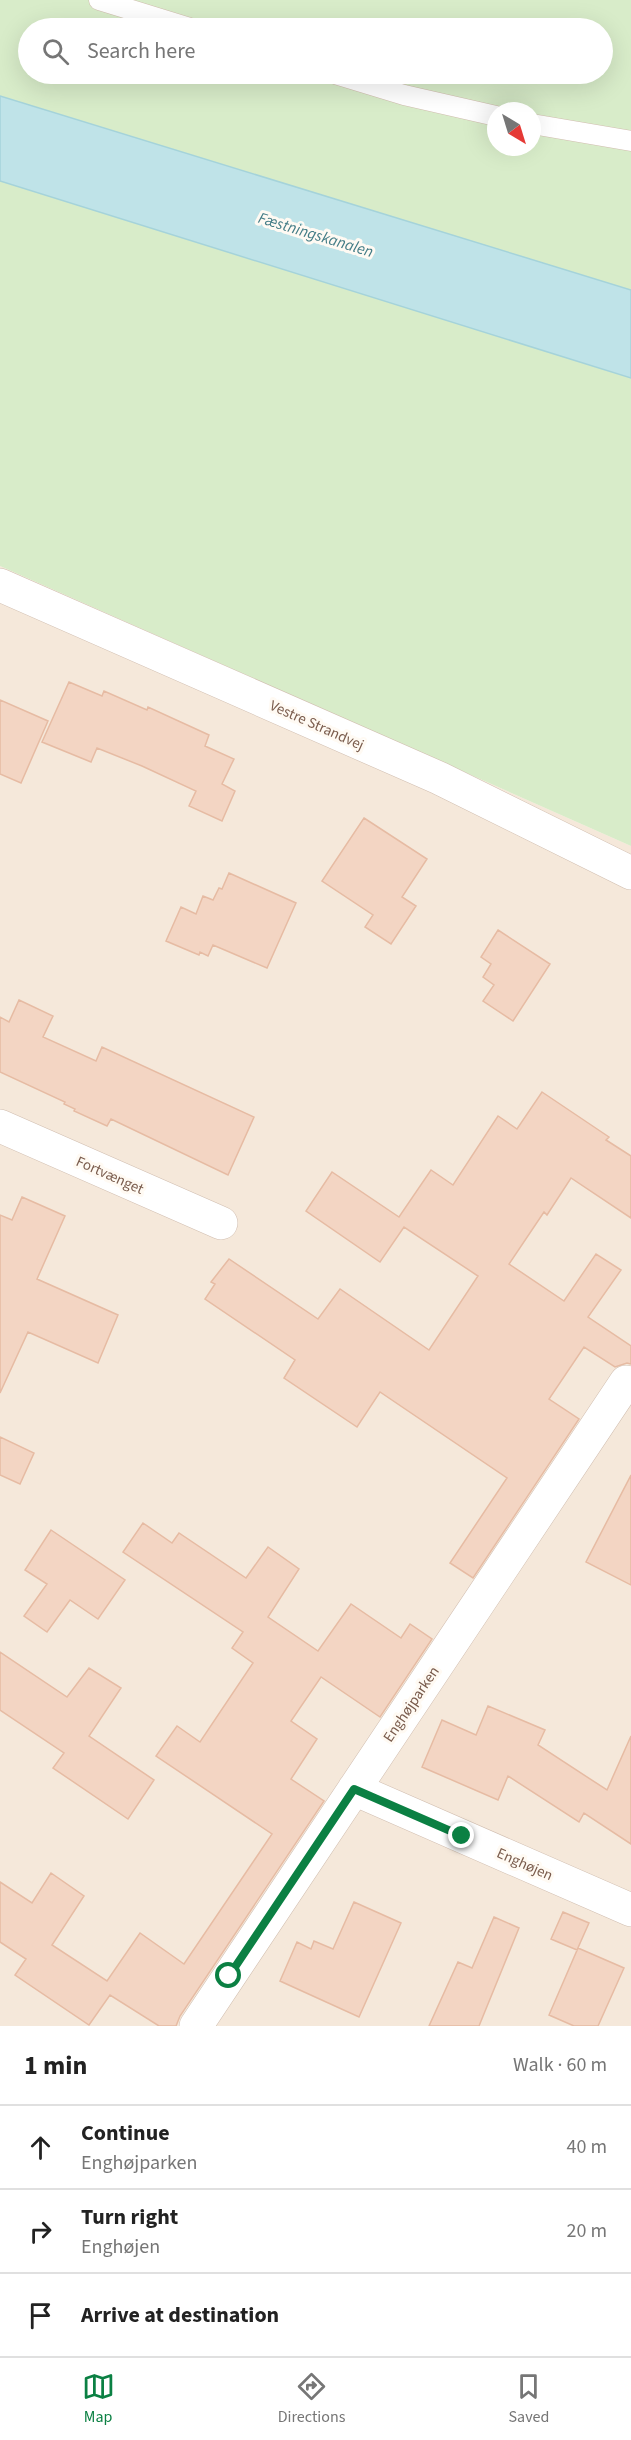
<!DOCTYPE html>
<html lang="en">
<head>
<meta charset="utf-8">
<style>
	body { margin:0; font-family:"Source Sans 3",sans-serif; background:#f2f2f2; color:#222 }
	.compass { position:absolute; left:487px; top:102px; width:54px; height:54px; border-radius:50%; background:#fff; box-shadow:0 6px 24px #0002; rotate:142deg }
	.stop { position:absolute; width:18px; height:18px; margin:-14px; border:4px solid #0b8043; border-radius:50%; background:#fff }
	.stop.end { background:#0b8043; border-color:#fff; box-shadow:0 2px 6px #0008 }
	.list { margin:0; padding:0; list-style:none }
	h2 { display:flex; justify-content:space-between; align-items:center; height:78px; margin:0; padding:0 24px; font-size:26px }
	h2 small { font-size:20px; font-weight:400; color:#767676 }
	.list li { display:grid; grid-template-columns:39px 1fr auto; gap:18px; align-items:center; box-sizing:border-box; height:84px; padding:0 24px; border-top:2px solid #e0e0e0 }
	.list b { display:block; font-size:22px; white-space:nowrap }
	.list p { margin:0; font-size:20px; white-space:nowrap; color:#767676 }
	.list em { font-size:20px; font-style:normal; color:#767676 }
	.icon { flex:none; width:33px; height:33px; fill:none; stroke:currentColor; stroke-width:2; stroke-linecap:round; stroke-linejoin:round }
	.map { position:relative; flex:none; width:631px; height:2026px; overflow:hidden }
	.search { position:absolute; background:#fff; box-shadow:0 6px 24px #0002; left:18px; right:18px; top:18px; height:66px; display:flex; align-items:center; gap:15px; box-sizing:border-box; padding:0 21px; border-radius:33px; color:#767676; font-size:22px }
	.sheet { height:330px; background:#fff }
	nav { display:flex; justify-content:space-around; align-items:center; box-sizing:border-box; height:84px; border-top:2px solid #e0e0e0; background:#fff; font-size:16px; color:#767676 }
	nav a { display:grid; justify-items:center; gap:3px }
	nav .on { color:#0b8043 }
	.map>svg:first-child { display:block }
	.residential { fill:#f5e8da }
	.green { fill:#d8ecc9; fill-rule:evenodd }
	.water { fill:#bfe3e8; stroke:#a5d3da; stroke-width:1.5 }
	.building { fill:#f3d5c3; stroke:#e6bba3; stroke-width:1.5 }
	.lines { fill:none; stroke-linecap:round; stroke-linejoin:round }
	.service-casing { stroke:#d1beb0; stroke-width:21 }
	.minor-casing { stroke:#d1beb0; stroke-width:34 }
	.service { stroke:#fff; stroke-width:20 }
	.minor { stroke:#fff; stroke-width:33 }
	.route { stroke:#0b8043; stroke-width:8 }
	.labels { text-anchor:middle; stroke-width:6; stroke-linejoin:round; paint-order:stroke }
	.street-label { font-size:15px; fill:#7a5c4d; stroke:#fffaf3 }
	.water-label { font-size:16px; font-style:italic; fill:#437c86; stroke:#fffaf3 }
</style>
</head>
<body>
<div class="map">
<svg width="631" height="2026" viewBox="0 0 631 2026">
	<rect width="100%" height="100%" fill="#fdf6ec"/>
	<path class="residential" d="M0,566l631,280v1180h-631z"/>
	<path class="green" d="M0,0h631v846l-631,-280zM28,28h574v46h-574zM496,111h36v36h-36z"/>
	<path class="water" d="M0,96l631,194v88l-631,-197z"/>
	<path class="building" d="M69,682l33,14 2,-5 43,19 1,-3 61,28 -4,11 29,13 -12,25 13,7 -13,30 -33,-15 7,-15 -54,-25 -45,-18 -6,14 -49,-20z
		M0,700l48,21 -27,62 -21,-9z
		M364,818l63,41 -25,38 14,9 -25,38 -26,-17 8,-12 -51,-34z
		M229,873l67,30 -29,65 -54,-23 -5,11 -8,-4 -1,3 -33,-14 15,-34 15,7 7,-18 10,4 6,-12 3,1z
		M498,930l52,34 -37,57 -30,-20 11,-16 -11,-8 8,-13 -10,-7z
		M19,1000l34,16 -10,21 53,24 6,-14 152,70 -26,58 -117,-56 -4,7 -33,-15 1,-2 -11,-5 1,-2 -65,-30v-55l9,5z
		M542,1092l67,45 -3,3 25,16v62l-60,-40 -24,37 -3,-3 -35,52 55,37 32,-47 25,16 -33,47 43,29v18l-4,-1 -12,4 -31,-20 -35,52 30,20 -106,159 -23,-15 57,-85 -127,-86 -23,35 -73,-49 11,-18 -90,-61 10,-15 -4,-2 18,-23 89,60 22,-30 89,61 49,-74 -74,-49 -24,35 -74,-51 26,-39 67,45 32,-47 22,15 45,-69 19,13z
		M22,1197l43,19 -28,63 81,36 -20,48 -70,-31 -28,61v-178l12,5z
		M0,1437l34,16 -14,31 -20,-9z
		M631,1475v110l-45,-23z
		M143,1523l29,20 7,-10 67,45 22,-31 31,22 -31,48 50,34 33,-47 50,34 9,-14 22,15 -52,78 -59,-40 -30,44 26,18 -26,40 33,22 -144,215 -4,10h-17l-49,-31 -21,30 -74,-50 11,-16 -26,-17v-60l32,21 19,-30 33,23 -32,49 55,36 33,-48 44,31 88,-130 -116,-78 21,-30 23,16 53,-79 -21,-15 11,-16 -120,-80z
		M51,1530l74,50 -27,39 -28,-19 -23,32 -23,-16 23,-32 -22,-14z
		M0,1652l67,45 22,-29 32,20 -32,48 65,44 -26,39 -75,-51 11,-15 -64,-43z
		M488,1706l57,24 -7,15 69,45 24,-54v108l-47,-31 -5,9 -71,-46 -10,24 -76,-33 20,-47 34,15z
		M354,1902l47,21 -42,94 -79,-36 17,-39 14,7 3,-8 19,8z
		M563,1912l26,11 -12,27 -26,-11z
		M494,1917l25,11 -40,98h-50l29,-64 14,6z
		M578,1948l46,20 -26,58h-24l-25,-11z"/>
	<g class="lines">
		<defs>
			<path id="service" d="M99,0l91,28
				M335,74l69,21 92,21
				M532,124l99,17"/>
			<path id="minor" d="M0,585l439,193 192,95
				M0,1126l221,97
				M354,1789l277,121
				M196,2026l430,-644"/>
		</defs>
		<use href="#service" class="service-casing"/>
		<use href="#minor" class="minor-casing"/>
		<use href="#service" class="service"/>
		<use href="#minor" class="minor"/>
	</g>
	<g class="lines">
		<path class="route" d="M229,1976l125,-187 108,47"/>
	</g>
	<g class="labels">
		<g class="street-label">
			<text transform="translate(317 725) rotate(24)" y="5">Vestre Strandvej</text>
			<text transform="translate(110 1175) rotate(24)" y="5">Fortvænget</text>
			<text transform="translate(411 1704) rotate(-56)" y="5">Enghøjparken</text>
			<text transform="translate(525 1864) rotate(24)" y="5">Enghøjen</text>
		</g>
		<g class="water-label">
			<text transform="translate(316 234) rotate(17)" y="6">Fæstningskanalen</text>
		</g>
	</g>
</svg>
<svg class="compass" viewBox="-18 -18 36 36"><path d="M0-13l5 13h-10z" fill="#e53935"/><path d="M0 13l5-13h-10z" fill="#767676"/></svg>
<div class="stop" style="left:229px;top:1976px"></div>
<div class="stop end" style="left:462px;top:1836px"></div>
<div class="search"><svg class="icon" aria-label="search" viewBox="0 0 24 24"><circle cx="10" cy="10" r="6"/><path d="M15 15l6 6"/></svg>Search here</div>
</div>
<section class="sheet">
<h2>1 min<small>Walk · 60 m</small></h2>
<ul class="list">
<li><svg class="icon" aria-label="ahead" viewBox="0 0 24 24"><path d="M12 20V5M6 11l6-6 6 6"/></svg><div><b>Continue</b><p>Enghøjparken</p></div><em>40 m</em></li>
<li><svg class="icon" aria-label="right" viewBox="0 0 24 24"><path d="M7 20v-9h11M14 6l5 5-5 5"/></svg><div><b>Turn right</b><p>Enghøjen</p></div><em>20 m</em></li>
<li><svg class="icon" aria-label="arrive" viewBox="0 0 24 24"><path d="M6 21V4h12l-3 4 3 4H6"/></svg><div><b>Arrive at destination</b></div></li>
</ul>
</section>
<nav>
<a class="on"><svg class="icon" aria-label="map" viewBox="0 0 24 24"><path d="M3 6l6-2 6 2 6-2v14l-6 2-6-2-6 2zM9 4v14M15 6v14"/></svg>Map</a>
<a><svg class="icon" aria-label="directions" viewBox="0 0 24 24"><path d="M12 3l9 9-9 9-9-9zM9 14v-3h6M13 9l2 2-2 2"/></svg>Directions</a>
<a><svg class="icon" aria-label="saved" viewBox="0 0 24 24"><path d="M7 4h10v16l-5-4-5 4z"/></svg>Saved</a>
</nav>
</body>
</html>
